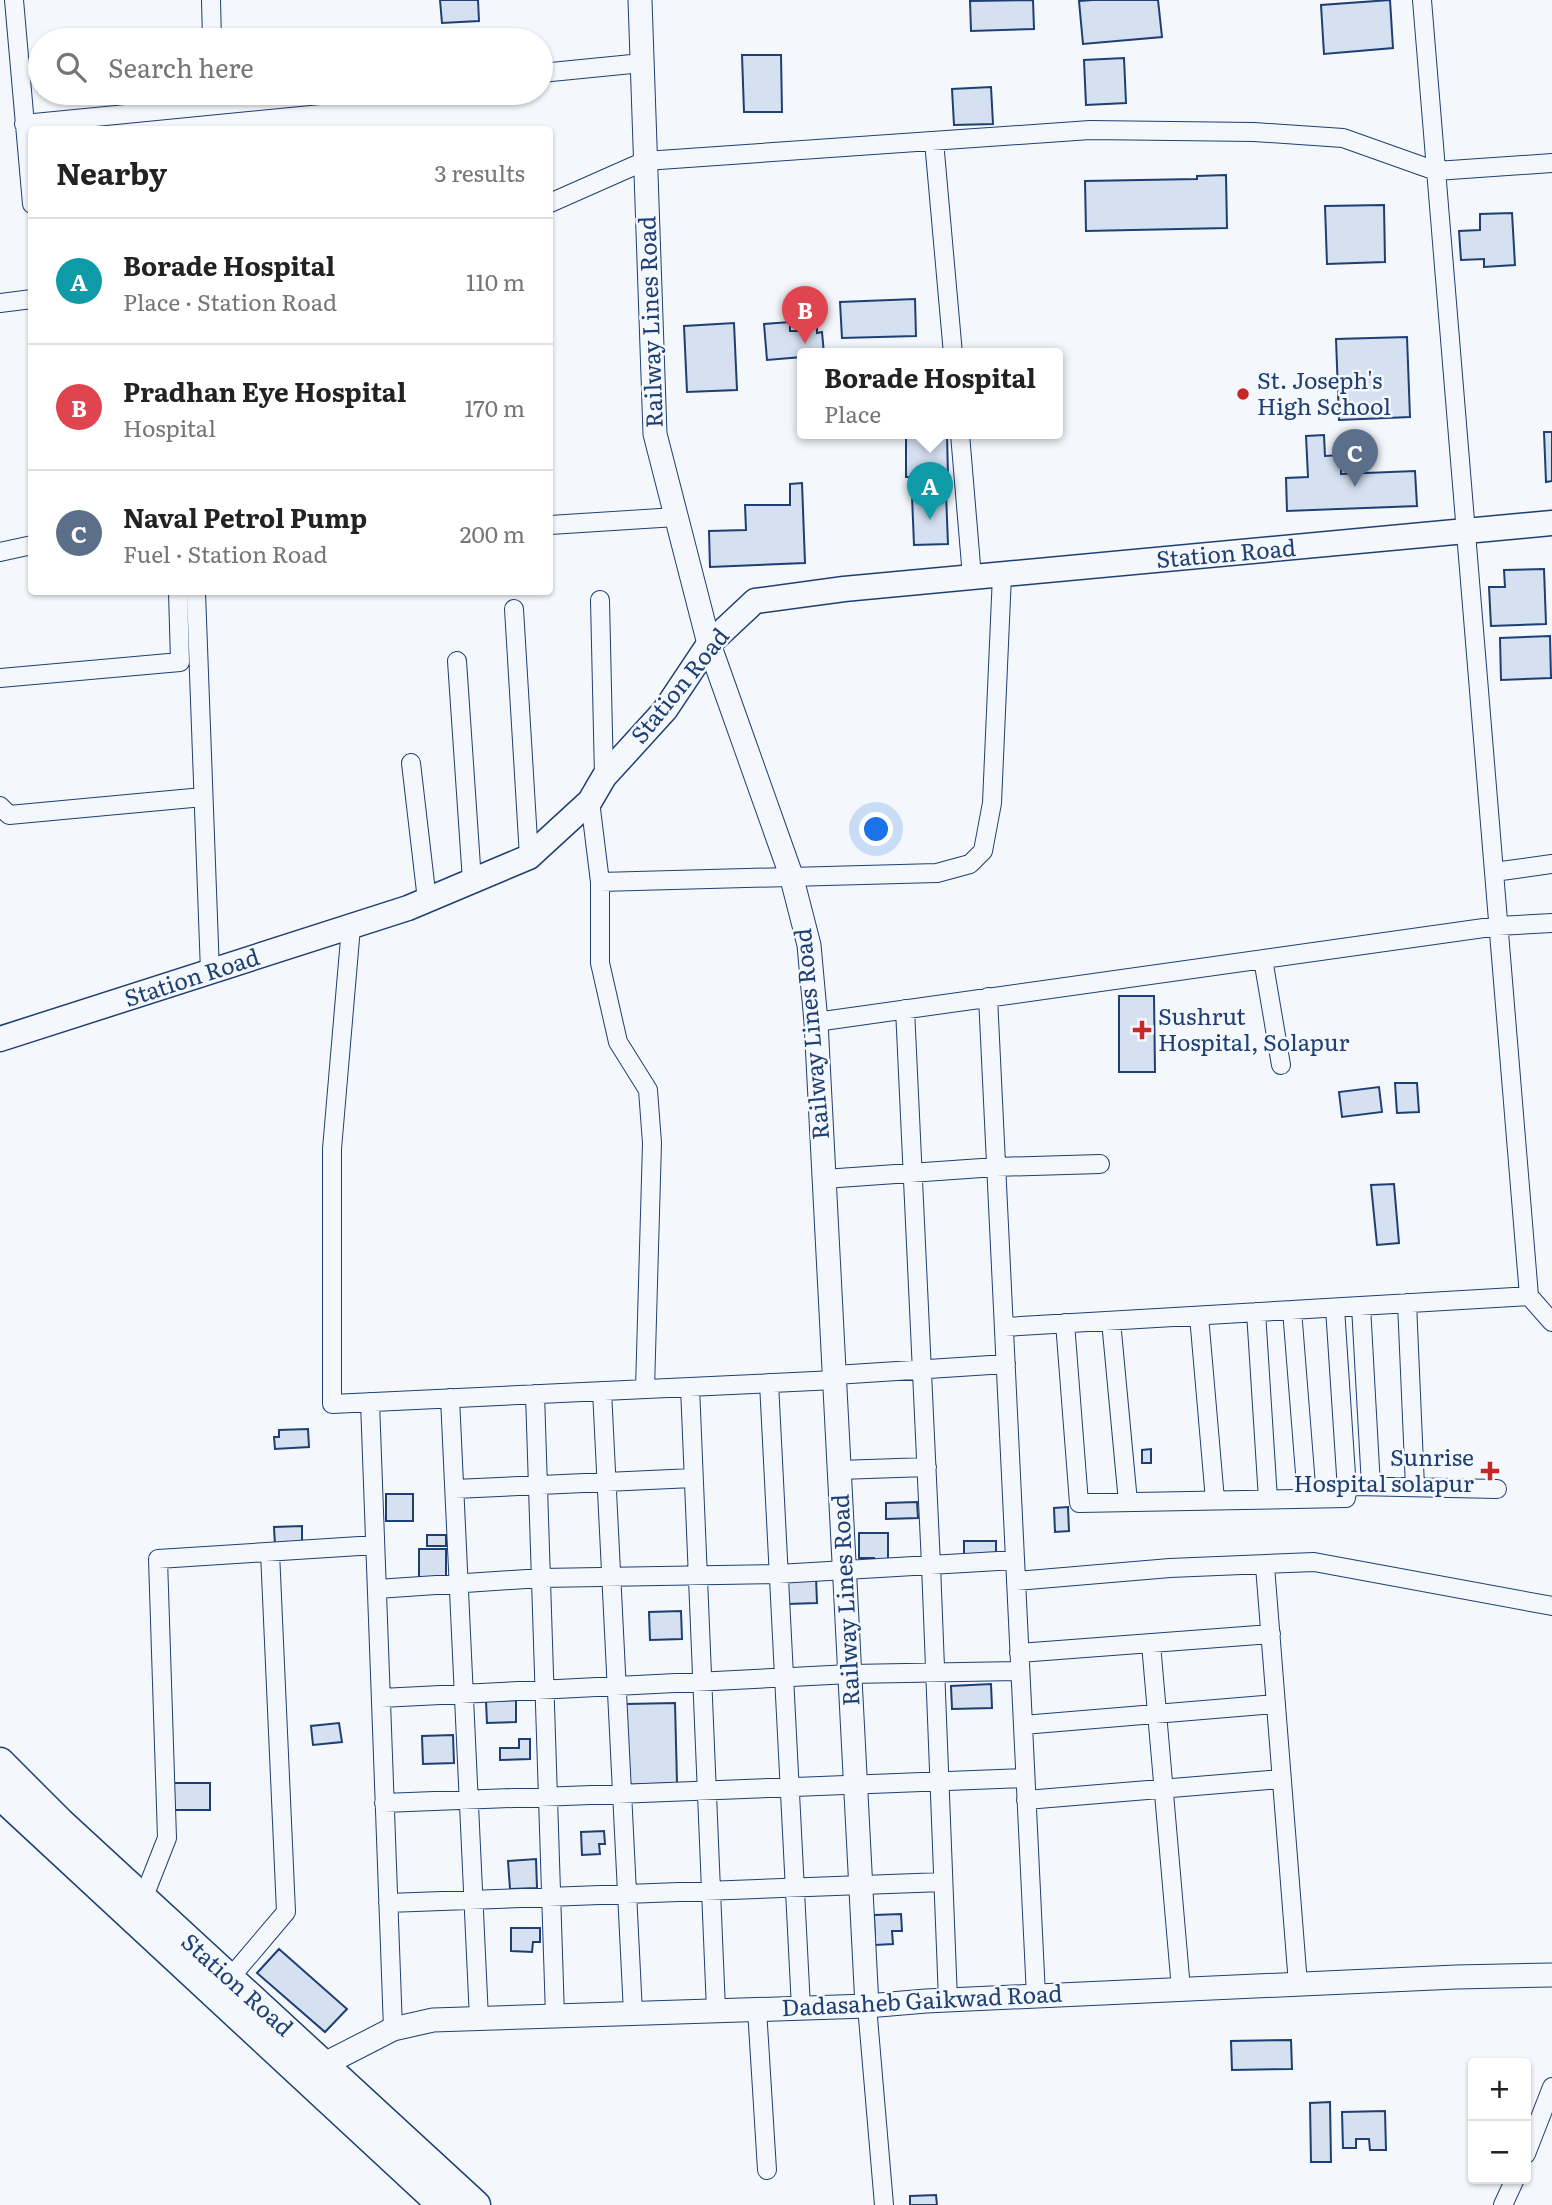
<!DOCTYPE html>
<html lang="en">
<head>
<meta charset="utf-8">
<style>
	body { margin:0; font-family:Literata,serif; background:#f2f2f2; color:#222 }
	.controls { position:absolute; right:21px; bottom:21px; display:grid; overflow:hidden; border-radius:7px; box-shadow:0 2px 5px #0004 }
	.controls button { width:63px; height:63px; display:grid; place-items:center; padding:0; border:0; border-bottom:2px solid #e0e0e0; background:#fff; color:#222; font:35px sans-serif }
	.you { position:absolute; left:877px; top:830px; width:24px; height:24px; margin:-18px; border:5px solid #fff; border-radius:50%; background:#1a73e8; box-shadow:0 0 0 10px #1a73e833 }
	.badge { display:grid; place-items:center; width:46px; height:46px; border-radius:50%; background:#1a73e8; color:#fff; font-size:23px; font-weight:700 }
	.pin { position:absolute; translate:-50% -58px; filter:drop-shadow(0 2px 4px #0008) }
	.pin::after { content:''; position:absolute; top:37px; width:24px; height:21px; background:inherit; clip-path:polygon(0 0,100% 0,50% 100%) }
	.popup { position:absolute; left:797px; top:348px; width:266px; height:91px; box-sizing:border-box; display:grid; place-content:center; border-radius:7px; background:#fff; filter:drop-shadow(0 2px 5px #0005); font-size:23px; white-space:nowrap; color:#767676 }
	.popup b { font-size:26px; color:#222 }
	.popup::after { content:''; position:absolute; left:50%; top:100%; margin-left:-14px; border:14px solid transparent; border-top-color:#fff }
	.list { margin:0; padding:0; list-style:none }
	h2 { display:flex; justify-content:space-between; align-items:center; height:91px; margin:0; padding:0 28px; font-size:30px }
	h2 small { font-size:23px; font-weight:400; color:#767676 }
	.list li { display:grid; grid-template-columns:46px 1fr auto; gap:21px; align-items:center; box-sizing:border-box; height:126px; padding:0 28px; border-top:2px solid #e0e0e0 }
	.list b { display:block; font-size:26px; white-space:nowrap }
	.list p { margin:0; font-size:23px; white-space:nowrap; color:#767676 }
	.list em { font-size:23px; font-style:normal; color:#767676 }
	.icon { flex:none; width:38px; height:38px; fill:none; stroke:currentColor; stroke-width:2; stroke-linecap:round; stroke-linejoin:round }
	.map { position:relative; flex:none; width:1552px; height:2205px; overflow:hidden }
	.search { position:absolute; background:#fff; box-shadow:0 2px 5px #0004; left:28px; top:28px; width:525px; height:77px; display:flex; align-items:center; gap:18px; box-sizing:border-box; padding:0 24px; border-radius:38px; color:#767676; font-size:26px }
	.panel { position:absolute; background:#fff; box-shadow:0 2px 5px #0004; left:28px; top:126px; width:525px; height:469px; border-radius:7px }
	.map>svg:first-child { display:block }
	.building { fill:#d5e0f0; stroke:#1d3f73; stroke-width:2 }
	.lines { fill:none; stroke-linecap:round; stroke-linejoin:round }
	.minor-casing { stroke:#1d3f73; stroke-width:20 }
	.tertiary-casing { stroke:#1d3f73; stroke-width:25 }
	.secondary-casing { stroke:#1d3f73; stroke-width:27 }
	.primary-casing { stroke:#1d3f73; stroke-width:31 }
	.minor { stroke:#f4f7fb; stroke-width:18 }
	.tertiary { stroke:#f4f7fb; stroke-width:23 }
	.secondary { stroke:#f4f7fb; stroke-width:24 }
	.primary { stroke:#f4f7fb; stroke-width:28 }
	.poi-dot { fill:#c62828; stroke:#f4f7fb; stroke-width:2.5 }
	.labels { text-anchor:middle; stroke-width:5; stroke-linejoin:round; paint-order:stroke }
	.street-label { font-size:23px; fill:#1d3f73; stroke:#f4f7fb }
	.poi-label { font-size:23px; fill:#1d3f73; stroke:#f4f7fb; text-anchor:start }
</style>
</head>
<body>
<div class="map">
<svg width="1552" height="2205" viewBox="0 0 1552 2205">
	<rect width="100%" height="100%" fill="#f4f7fb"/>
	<path class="building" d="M440,0h38l1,21 -37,2z
		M1033,0l1,29 -63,2 -1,-30z
		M1093,0h65l4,37 -79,7 -4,-43z
		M1390,0l3,48 -69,6 -3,-49z
		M742,55h39l1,57h-38z
		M1124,58l2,45 -40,2 -2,-45z
		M991,87l2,37 -39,1 -2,-36z
		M1226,175l1,53 -141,3 -1,-50 112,-2v-3z
		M1384,205l1,57 -58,2 -2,-58z
		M1512,213l3,52 -31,2v-8l-23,1 -2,-29 21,-1v-16z
		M915,299l1,37 -74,2 -2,-36z
		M790,322v9h10l-1,-6 18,-2v10l5,-1 2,22h-22v3l-35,3 -3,-36z
		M734,323l3,67 -50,2 -3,-66z
		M1407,337l3,80 -71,3 -3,-81z
		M1544,432h8v49l-6,1z
		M906,434h41l1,43h-42z
		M1324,435l1,21 16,-1v19l74,-3 2,35 -130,5 -1,-33 22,-1 -2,-41z
		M802,483l3,80 -95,4 -1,-36 37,-1 -1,-25h45v-21z
		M946,493l2,51 -34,1 -2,-49z
		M1544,569l2,55 -55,2 -2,-39h16l-1,-17z
		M1550,636l1,42 -50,2 -1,-42z
		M1119,996h35l1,76h-36z
		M1395,1083h22l2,29 -22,1z
		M1379,1087l3,25 -40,5 -3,-25z
		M1394,1184l5,59 -22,2 -6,-60z
		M308,1429l1,18 -34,2 -1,-12h5v-7z
		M1151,1449v14h-9v-13z
		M386,1494h27v27h-27z
		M917,1502l1,16 -32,1v-16z
		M1068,1507l1,24 -14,1 -1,-24z
		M302,1526v19l-27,1 -1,-19z
		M859,1533h29v30h-14v-5h-15z
		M427,1535h19v11h-19z
		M964,1541h32v15h-32z
		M419,1549h27v28h-27z
		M816,1577l1,26 -29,1 -1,-26z
		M681,1611l1,28 -32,1 -1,-28z
		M991,1684l1,24 -40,1 -1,-23z
		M516,1700v22l-29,1 -1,-22z
		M675,1703l2,80 -48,2 -3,-81z
		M339,1723l3,19 -29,3 -2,-19z
		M453,1735l1,28 -31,1 -1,-28z
		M519,1739h11v20l-30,1v-12h19z
		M174,1783h36v27h-36z
		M604,1831l1,13h-6l1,10 -18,1 -1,-23z
		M536,1859l1,29 -27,1 -2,-28z
		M901,1914l1,17h-10l1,13 -18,1 -1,-30z
		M511,1928h29v14h-7l-1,10 -21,-1z
		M279,1949l68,60 -22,23 -68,-59z
		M1291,2040l1,29 -60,1 -1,-29z
		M1330,2102l1,60h-20l-1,-59z
		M1385,2111l1,39h-16l-1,-11h-13v9h-13l-1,-36z
		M936,2195l1,10h-27v-9z"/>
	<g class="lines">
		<defs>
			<path id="minor" d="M14,0l18,204
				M211,0l1,40
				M1422,0l107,1296 23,26
				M541,73l101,-10
				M24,124l316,-31
				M934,141l19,213
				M550,203l95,-42 445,-31 164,2 89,6 93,33 116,-8
				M0,303l32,-4
				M960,434l12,143
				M550,525l126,-8
				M0,552l32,-7
				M196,592l14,380
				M600,600l4,177
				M514,609l15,248
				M457,661l15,220
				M0,678l180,-16 -2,-70
				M411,763l16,137
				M590,801l10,81v81l18,79 30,48 4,53 -7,246
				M0,806l9,9 194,-18
				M1494,872l58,-8
				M600,882l337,-9 33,-9 13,-13 9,-48 10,-228
				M351,927l-19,222v255l503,-24
				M1263,959l18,106
				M988,997l48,999
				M905,1009l26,556 17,435
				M816,1022l682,-96 54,-3
				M824,1179l172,-12 104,-3
				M1407,1303l8,184
				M1361,1306l10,180
				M1335,1308l12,182
				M1292,1310l15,188
				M1256,1312l12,187
				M1199,1316l16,184
				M1111,1321l17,181
				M1065,1323l14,180 267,-5 1,-8 8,-4 142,3
				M1004,1327l525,-31
				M835,1375l171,-11
				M769,1383l32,625
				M690,1387l26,623
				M602,1391l31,622
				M535,1394l20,622
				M450,1398l29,621
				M370,1402l23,627
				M839,1470l88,-3
				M455,1489l238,-11
				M1265,1566l33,418
				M1016,1581l154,-13 144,-6 238,44
				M377,1589l164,-11 237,-4 237,-14
				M1151,1644l30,345
				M1019,1653l252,-19
				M381,1698l469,-24 170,-3
				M1023,1725l253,-21
				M1026,1800l256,-21
				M384,1803l641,-25
				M143,1899l24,-61 -9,-279 217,-14
				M388,1903l555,-21
				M230,1978l56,-66 -16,-360
				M867,2006l17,199
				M757,2009l10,161
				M1526,2154l26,-67
				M1503,2205l12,-26"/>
			<path id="tertiary" d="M640,0l15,434 54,210 82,231 18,70 7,77 51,984
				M311,2071l82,-42 40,-9 434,-14 59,-5 530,-24 96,-2"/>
			<path id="secondary" d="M0,1039l408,-131 121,-51 61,-56 14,-24 61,-67 44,-66 46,-43 89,-12 708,-66"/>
			<path id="primary" d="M0,1762l60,60 416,383
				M0,1795l442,410"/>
		</defs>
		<use href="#minor" class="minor-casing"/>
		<use href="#tertiary" class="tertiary-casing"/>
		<use href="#secondary" class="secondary-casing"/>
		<use href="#primary" class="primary-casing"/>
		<use href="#minor" class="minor"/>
		<use href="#tertiary" class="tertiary"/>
		<use href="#secondary" class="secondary"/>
		<use href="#primary" class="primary"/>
	</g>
	<g class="poi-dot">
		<circle cx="1243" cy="394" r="7"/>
		<path d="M1138.5 1019.5h7v7h7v7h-7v7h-7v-7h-7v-7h7z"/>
		<path d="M1486.5 1460.5h7v7h7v7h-7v7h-7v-7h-7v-7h7z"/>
	</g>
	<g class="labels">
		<g class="street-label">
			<text transform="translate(651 322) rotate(-92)" y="8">Railway Lines Road</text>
			<text transform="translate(1226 554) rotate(-5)" y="8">Station Road</text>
			<text transform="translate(680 686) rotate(-51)" y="8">Station Road</text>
			<text transform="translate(192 978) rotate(-18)" y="8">Station Road</text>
			<text transform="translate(812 1034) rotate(-95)" y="8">Railway Lines Road</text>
			<text transform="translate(846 1600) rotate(-93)" y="8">Railway Lines Road</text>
			<text transform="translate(237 1985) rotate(42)" y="8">Station Road</text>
			<text transform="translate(922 2001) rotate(-3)" y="8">Dadasaheb Gaikwad Road</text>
		</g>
		<g class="poi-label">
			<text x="1257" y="389">St. Joseph's<tspan x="1257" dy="26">High School</tspan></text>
			<text x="1158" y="1025">Sushrut<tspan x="1158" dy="26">Hospital, Solapur</tspan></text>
			<text x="1474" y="1466" text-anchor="end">Sunrise<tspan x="1474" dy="26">Hospital solapur</tspan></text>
		</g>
	</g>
</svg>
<div class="controls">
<button>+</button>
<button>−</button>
</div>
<div class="you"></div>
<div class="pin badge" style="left:930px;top:520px;background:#0f9aa8">A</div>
<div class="popup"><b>Borade Hospital</b>Place</div>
<div class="pin badge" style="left:805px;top:344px;background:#e0444e">B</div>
<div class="pin badge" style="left:1355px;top:487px;background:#5c6f8a">C</div>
<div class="search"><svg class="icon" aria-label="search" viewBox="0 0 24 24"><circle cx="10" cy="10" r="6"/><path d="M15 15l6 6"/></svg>Search here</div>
<section class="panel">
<h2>Nearby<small>3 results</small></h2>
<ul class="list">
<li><span class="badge" style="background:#0f9aa8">A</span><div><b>Borade Hospital</b><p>Place · Station Road</p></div><em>110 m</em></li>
<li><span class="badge" style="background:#e0444e">B</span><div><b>Pradhan Eye Hospital</b><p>Hospital</p></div><em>170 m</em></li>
<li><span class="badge" style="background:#5c6f8a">C</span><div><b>Naval Petrol Pump</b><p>Fuel · Station Road</p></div><em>200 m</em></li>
</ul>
</section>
</div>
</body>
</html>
